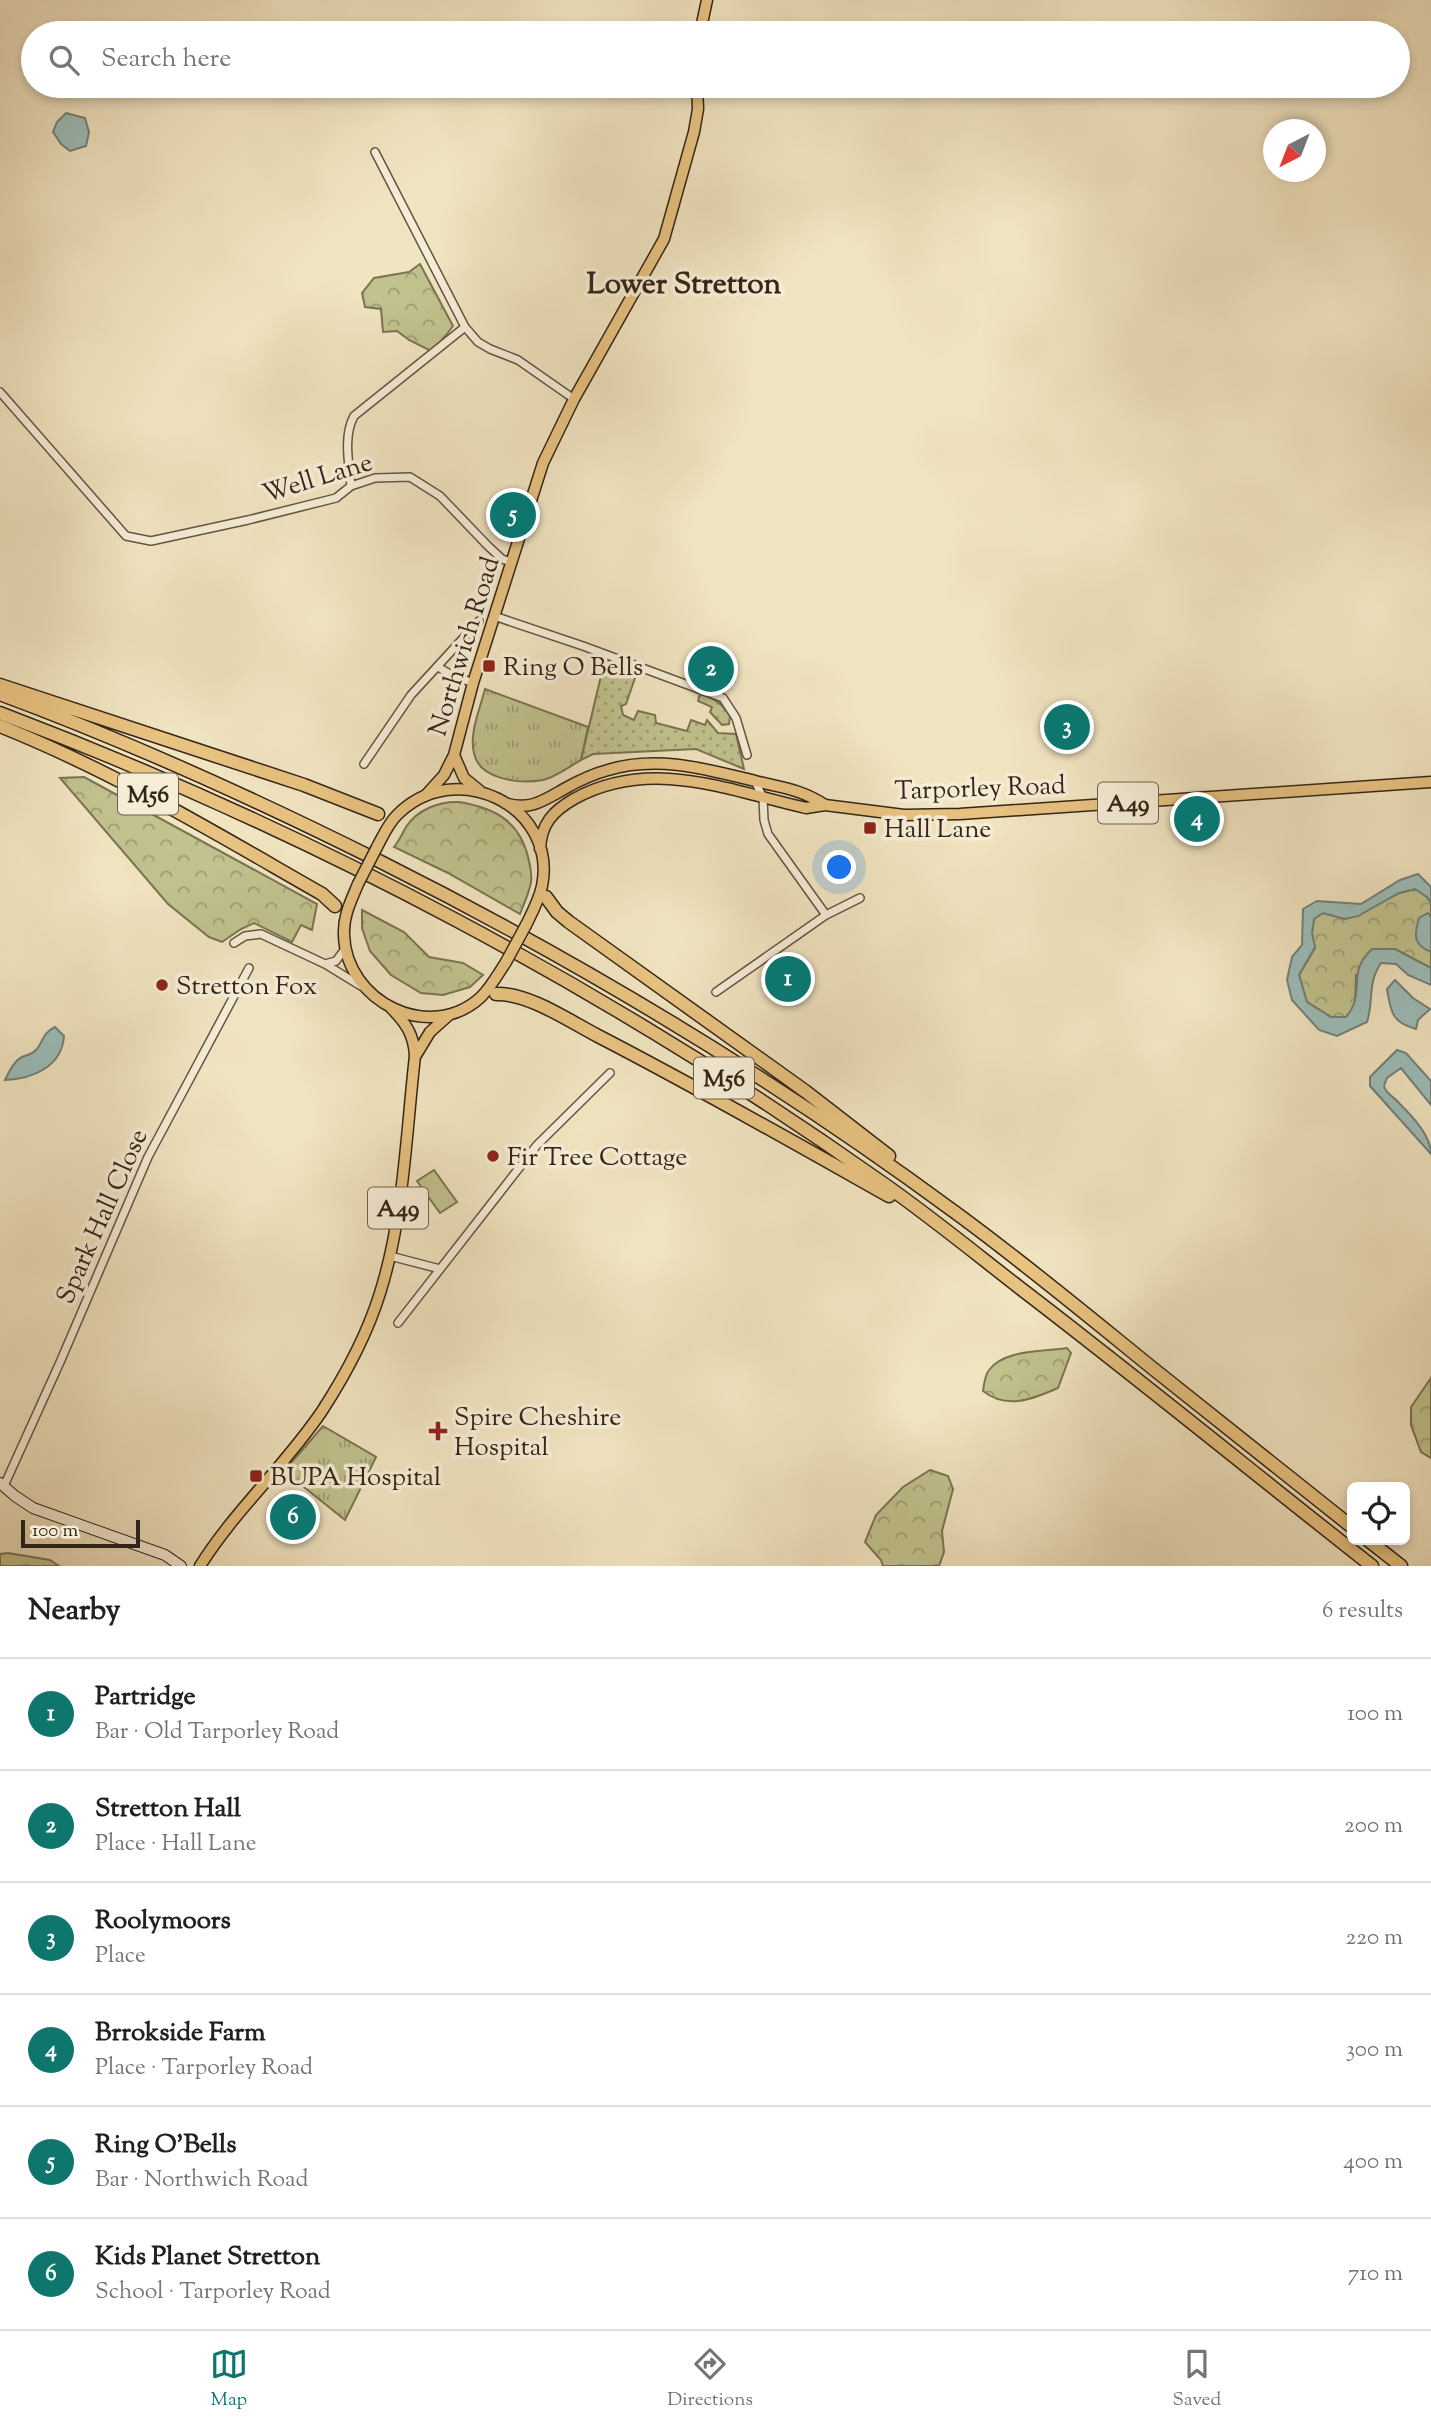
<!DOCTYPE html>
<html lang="en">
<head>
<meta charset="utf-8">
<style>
	body { margin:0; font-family:"Sorts Mill Goudy",serif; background:#f6f6f6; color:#202124 }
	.controls { position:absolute; right:21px; bottom:21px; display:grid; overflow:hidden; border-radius:10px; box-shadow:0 4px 10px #0003 }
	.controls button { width:63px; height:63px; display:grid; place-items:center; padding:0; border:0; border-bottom:2px solid #e0e0e0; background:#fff; color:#202124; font:35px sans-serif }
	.compass { position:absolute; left:1263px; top:119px; width:63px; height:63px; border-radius:50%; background:#fff; box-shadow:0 4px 10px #0003; rotate:222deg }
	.scale { position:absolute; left:21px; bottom:18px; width:119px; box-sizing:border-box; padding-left:7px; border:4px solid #332517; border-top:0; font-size:19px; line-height:24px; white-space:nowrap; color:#332517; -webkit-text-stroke:5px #f6edd7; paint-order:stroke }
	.you { position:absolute; left:840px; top:868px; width:24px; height:24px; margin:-18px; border:5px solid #fff; border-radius:50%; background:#1a73e8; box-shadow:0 0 0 10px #1a73e833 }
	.badge { display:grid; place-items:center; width:46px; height:46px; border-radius:50%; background:#0f766e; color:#fff; font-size:23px; font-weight:700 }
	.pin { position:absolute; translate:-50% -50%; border:4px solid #fff; box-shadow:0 2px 7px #0006 }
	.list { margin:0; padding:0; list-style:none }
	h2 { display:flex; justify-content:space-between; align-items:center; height:91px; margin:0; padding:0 28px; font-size:30px }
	h2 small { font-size:23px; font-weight:400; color:#757577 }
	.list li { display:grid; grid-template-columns:46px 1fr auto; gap:21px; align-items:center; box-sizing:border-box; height:112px; padding:0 28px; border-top:2px solid #e0e0e0 }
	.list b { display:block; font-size:26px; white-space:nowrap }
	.list p { margin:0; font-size:23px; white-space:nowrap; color:#757577 }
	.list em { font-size:23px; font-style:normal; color:#757577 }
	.icon { flex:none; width:38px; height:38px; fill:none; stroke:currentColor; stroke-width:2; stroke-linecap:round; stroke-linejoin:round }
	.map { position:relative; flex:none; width:1431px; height:1566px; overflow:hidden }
	.search { position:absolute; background:#fff; box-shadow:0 4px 10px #0003; left:21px; right:21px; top:21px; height:77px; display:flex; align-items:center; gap:18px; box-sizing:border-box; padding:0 24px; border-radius:38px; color:#757577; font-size:26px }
	.sheet { height:763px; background:#fff }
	nav { display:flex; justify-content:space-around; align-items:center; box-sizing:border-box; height:98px; border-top:2px solid #e0e0e0; background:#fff; font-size:19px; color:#757577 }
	nav a { display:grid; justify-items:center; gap:4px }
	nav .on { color:#0f766e }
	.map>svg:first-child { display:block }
	.grass { fill:url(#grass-tufts); stroke:#7a7452; stroke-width:2 }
	.forest { fill:url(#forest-crowns); stroke:#7a7452; stroke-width:2 }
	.garden { fill:url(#garden-dots); stroke:#7a7452; stroke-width:2 }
	.pitch { fill:#c1c28e; stroke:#7a7452; stroke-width:2 }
	.water { fill:#9cbdba; stroke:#728079; stroke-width:2 }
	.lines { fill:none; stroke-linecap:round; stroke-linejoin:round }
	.minor-casing { stroke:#625542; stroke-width:10 }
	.secondary-casing { stroke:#332517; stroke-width:12 }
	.primary-casing { stroke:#332517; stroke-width:13 }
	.trunk-casing { stroke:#332517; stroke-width:13 }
	.motorway-casing { stroke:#332517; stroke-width:15 }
	.minor { stroke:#f6edd7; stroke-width:7 }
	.secondary { stroke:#f6edd7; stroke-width:10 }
	.primary { stroke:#e8c280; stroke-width:10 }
	.trunk { stroke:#e8c280; stroke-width:10 }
	.motorway { stroke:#e8c280; stroke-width:12 }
	.trunk-bridge-casing { stroke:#332517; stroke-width:13; stroke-linecap:butt }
	.trunk-bridge { stroke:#e8c280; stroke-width:10 }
	.poi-dot { fill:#8f2418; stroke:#f6edd7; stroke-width:2.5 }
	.labels { text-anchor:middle; stroke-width:7; stroke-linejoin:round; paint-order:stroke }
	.shield { fill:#f6edd7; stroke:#6e6151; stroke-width:2 }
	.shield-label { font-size:24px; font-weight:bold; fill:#332517 }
	.street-label { font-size:26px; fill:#332517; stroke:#f6edd7 }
	.poi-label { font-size:26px; fill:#332517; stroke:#f6edd7; text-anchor:start }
	.quarter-label { font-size:30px; font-weight:bold; fill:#332517; stroke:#f6edd7 }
</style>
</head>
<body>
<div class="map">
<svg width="1431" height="1566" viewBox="0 0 1431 1566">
	<defs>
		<pattern id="grass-tufts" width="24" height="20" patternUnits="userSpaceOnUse" patternTransform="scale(1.75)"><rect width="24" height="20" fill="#c1c28e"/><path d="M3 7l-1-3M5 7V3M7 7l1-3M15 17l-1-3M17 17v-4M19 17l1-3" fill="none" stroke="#9d9d73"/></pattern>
		<pattern id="forest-crowns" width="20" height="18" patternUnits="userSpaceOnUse" patternTransform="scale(1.75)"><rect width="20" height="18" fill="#c1c28e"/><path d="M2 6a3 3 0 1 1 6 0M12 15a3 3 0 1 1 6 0" fill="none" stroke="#9d9d73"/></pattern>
		<pattern id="garden-dots" width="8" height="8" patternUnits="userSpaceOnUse" patternTransform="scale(1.75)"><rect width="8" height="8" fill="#c1c28e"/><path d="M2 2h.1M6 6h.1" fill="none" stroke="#9d9d73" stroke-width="1.8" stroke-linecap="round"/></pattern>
	</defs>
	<rect width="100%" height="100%" fill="#f1e4c1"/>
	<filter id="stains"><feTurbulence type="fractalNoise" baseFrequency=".00286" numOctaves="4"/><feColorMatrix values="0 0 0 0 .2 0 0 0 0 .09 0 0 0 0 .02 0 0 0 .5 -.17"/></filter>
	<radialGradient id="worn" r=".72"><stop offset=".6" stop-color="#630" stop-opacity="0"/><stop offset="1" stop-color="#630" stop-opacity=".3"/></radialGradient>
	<path class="grass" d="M485,689l103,38 -7,33c-11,6 -25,17 -38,20 -23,4 -64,0 -69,-27 -5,-20 6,-44 11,-64z
		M323,1426l53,31 -31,63 -61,-49z"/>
	<path class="forest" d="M420,264l33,62 -20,26 -24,-12 -12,-9 -14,1 -2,-23 -16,-2 -3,-14 12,-15 35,-6z
		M84,777l233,127 -5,26 -11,-5 -9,17 -38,-19 -13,6 -19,13 -13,-5 -41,-33 -108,-126z
		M459,802c37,6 62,20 70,59 2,8 3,13 2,21 -2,11 -7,22 -11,32l-72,-41 -54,-26c5,-6 8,-13 12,-20 11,-17 33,-26 53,-25z
		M1415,889l12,8 4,6v65l-36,-19 -39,26 -1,30 -9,12h-15l-24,-15 -8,-27 16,-27 -3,-15 2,-14 9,-6 22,6 54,-26z
		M362,910l42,22 25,25 34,6 20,12 -13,12 -27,8 -22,-2 -30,-18 -21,-24 -8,-23z
		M1067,1348l4,5 -13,35c-25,11 -51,22 -75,3 1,-7 2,-16 6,-21 16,-21 54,-18 78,-22z
		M1431,1378v80l-10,-6 -10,-27v-18z
		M930,1470l18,6 5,13 -11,42 2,21 -5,14h-56l-2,-6 -16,-18 11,-27 27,-28z
		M8,1553l42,7 9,6h-59v-12z"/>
	<path class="garden" d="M605,659l32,13 -11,32 -5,2 2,9 11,5 4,-9 17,4 1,8 31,8 4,-11 14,5 2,-5 11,13 18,1 8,35 -48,-20 -103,5 -12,6z
		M700,694c14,4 22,9 30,22l-1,8 -7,1 -12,-13 2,-5 -14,-6z"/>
	<path class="pitch" d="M434,1170l23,32 -17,11 -23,-32z"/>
	<path class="water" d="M66,113l19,5 4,14 -3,14 -16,5 -9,-7 -8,-12 4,-10z
		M1418,874l13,13v16l-4,-6 -12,-8 -16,4 -41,23 -13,3 -22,-6 -9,6 -2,14 3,14 -16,28 8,27 24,15h15c21,-25 -1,-43 26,-68h23l36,19v17l-23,-10 -12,-11 -15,-1c-14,21 -7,37 -14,59l-30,14 -18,-6 -27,-30 -5,-20 5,-23 10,-12 1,-36 14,-8 44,3 39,-24z
		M1428,913l3,4v35c-18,-7 -17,-17 -12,-34z
		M1395,980l18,18 17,11 -12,11 -2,9c-25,-7 -25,-17 -29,-40z
		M55,1027l9,9c-2,31 -32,43 -59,44 4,-8 9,-19 17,-23 7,-3 10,-2 15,-8 8,-11 5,-15 18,-22z
		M1397,1050l9,3 25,28v24l-30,-37 -14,10 -3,8c2,8 9,10 14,16 13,13 33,33 33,52l-61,-68v-9z"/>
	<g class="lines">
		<defs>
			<path id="minor" d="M375,152l90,175 13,15 12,7 28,11 56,39
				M0,392l126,144 25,5 97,-21 88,-22 15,-12 24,-8 35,-1 30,19 48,50 14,13 9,3
				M351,486c-2,-22 -8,-50 3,-70l111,-89
				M494,616l89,30 140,52 13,20 11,37
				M438,667l12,7 23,9
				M364,764l47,-69 68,-74
				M755,781l8,17 1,22 4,14 58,81
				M234,943l11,-7 16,-2 64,30 36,22
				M325,964l11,-3 9,-12
				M716,992l110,-77 34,-17
				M390,1256l50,13
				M398,1323l139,-178 73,-72
				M4,1486l57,-126 87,-203 101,-189"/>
			<path id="secondary" d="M0,1483l15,13 18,12 132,47 16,11"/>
			<path id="primary" d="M700,33l7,-33
				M454,755l10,23 16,13
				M425,796l19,-21 10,-20 19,-72 70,-220 31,-64 90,-160 30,-107 4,-23 -1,-23"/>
			<path id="trunk" d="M505,803c24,8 38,-2 59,-14 14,-8 29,-15 44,-19 50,-15 98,-1 147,11 27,7 46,8 70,24
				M377,847c6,-11 11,-23 20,-32 58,-59 161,-9 145,71 -3,14 -10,27 -16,39
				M540,849c1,-25 13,-38 34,-50 77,-42 153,-9 232,9l19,-3 79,10 56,-1 471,-32
				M358,884c-7,17 -15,32 -14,51 2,67 86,109 137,62 10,-10 17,-23 25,-35
				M416,1055l14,-23 19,-17
				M200,1566c35,-56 85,-100 122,-155 24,-37 45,-76 58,-118 24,-76 26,-159 35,-237 -1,-21 -9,-33 -24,-48"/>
			<path id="motorway" d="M0,685l304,100 74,29
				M0,694c130,48 257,106 381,168 201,101 395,218 575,351 67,49 131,102 195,154 67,54 134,107 201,160
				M0,713c311,118 612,278 884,471 47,33 91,69 136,104 119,91 235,186 352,278
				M0,726c115,46 215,107 322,168l13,12
				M546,897l11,15 12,10 236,169 84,65
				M496,994c33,-1 73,27 102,42 99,51 195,106 291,160
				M1368,1540l33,26"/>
		</defs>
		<use href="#minor" class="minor-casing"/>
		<use href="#secondary" class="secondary-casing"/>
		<use href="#primary" class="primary-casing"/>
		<use href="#trunk" class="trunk-casing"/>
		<use href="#motorway" class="motorway-casing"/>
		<use href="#minor" class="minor"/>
		<use href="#secondary" class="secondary"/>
		<use href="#primary" class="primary"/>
		<use href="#trunk" class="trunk"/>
		<use href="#motorway" class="motorway"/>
		<defs>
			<path id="trunk-bridge" d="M358,884l19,-37
				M506,962l20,-37"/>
		</defs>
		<use href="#trunk-bridge" class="trunk-bridge-casing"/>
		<use href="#trunk-bridge" class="trunk-bridge"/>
	</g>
	<g class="poi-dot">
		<rect x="482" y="659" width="14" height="14" rx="3.5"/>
		<rect x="863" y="821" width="14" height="14" rx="3.5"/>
		<circle cx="162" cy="985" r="7"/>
		<circle cx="493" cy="1156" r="7"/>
		<path d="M434.5 1420.5h7v7h7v7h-7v7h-7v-7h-7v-7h7z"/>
		<rect x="249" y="1469" width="14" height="14" rx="3.5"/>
	</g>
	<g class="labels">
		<g class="shield">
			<rect x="118" y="773.5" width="60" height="41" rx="5"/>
			<rect x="1098" y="782.5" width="60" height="41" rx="5"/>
			<rect x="694" y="1057.5" width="60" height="41" rx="5"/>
			<rect x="368" y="1187.5" width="60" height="41" rx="5"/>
		</g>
		<g class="shield-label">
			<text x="148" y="802">M56</text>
			<text x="1128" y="811">A49</text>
			<text x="724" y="1086">M56</text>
			<text x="398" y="1216">A49</text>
		</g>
		<g class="street-label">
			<text transform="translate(317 477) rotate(-17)" y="9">Well Lane</text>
			<text transform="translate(463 646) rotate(-73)" y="9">Northwich Road</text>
			<text transform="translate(980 787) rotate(-2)" y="9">Tarporley Road</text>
			<text transform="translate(101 1216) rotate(-66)" y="9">Spark Hall Close</text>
		</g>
		<g class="poi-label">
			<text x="503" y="675">Ring O Bells</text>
			<text x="884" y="837">Hall Lane</text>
			<text x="176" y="994">Stretton Fox</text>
			<text x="507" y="1165">Fir Tree Cottage</text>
			<text x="454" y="1425">Spire Cheshire<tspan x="454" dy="30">Hospital</tspan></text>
			<text x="270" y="1485">BUPA Hospital</text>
		</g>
		<g class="quarter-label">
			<text x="684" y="293">Lower Stretton</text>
		</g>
	</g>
	<rect width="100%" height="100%" filter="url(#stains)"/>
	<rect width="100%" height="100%" fill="url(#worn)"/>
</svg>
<div class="controls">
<button><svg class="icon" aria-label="locate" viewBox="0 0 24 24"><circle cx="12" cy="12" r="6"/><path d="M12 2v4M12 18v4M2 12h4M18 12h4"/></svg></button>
</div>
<svg class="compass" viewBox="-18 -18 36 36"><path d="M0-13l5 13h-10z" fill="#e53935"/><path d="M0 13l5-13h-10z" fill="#757577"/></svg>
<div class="scale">100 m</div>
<div class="you"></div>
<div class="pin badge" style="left:788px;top:979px">1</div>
<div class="pin badge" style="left:711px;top:669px">2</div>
<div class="pin badge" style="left:1067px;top:727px">3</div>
<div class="pin badge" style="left:1197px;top:819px">4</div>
<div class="pin badge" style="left:513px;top:515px">5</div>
<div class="pin badge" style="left:293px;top:1517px">6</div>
<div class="search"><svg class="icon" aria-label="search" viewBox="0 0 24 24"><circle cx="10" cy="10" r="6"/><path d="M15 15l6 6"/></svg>Search here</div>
</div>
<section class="sheet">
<h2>Nearby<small>6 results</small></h2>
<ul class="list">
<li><span class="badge">1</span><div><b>Partridge</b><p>Bar · Old Tarporley Road</p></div><em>100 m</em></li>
<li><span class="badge">2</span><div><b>Stretton Hall</b><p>Place · Hall Lane</p></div><em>200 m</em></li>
<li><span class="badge">3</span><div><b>Roolymoors</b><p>Place</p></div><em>220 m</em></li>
<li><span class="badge">4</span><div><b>Brrokside Farm</b><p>Place · Tarporley Road</p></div><em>300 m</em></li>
<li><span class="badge">5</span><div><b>Ring O'Bells</b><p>Bar · Northwich Road</p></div><em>400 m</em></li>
<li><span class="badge">6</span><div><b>Kids Planet Stretton</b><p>School · Tarporley Road</p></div><em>710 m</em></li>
</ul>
</section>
<nav>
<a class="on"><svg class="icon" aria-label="map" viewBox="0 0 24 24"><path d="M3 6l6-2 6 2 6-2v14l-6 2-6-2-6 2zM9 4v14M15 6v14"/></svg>Map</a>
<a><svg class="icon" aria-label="directions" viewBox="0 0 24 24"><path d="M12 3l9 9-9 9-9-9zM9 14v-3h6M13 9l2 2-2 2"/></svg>Directions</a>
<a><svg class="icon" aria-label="saved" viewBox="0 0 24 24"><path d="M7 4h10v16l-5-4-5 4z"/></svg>Saved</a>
</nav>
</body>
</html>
